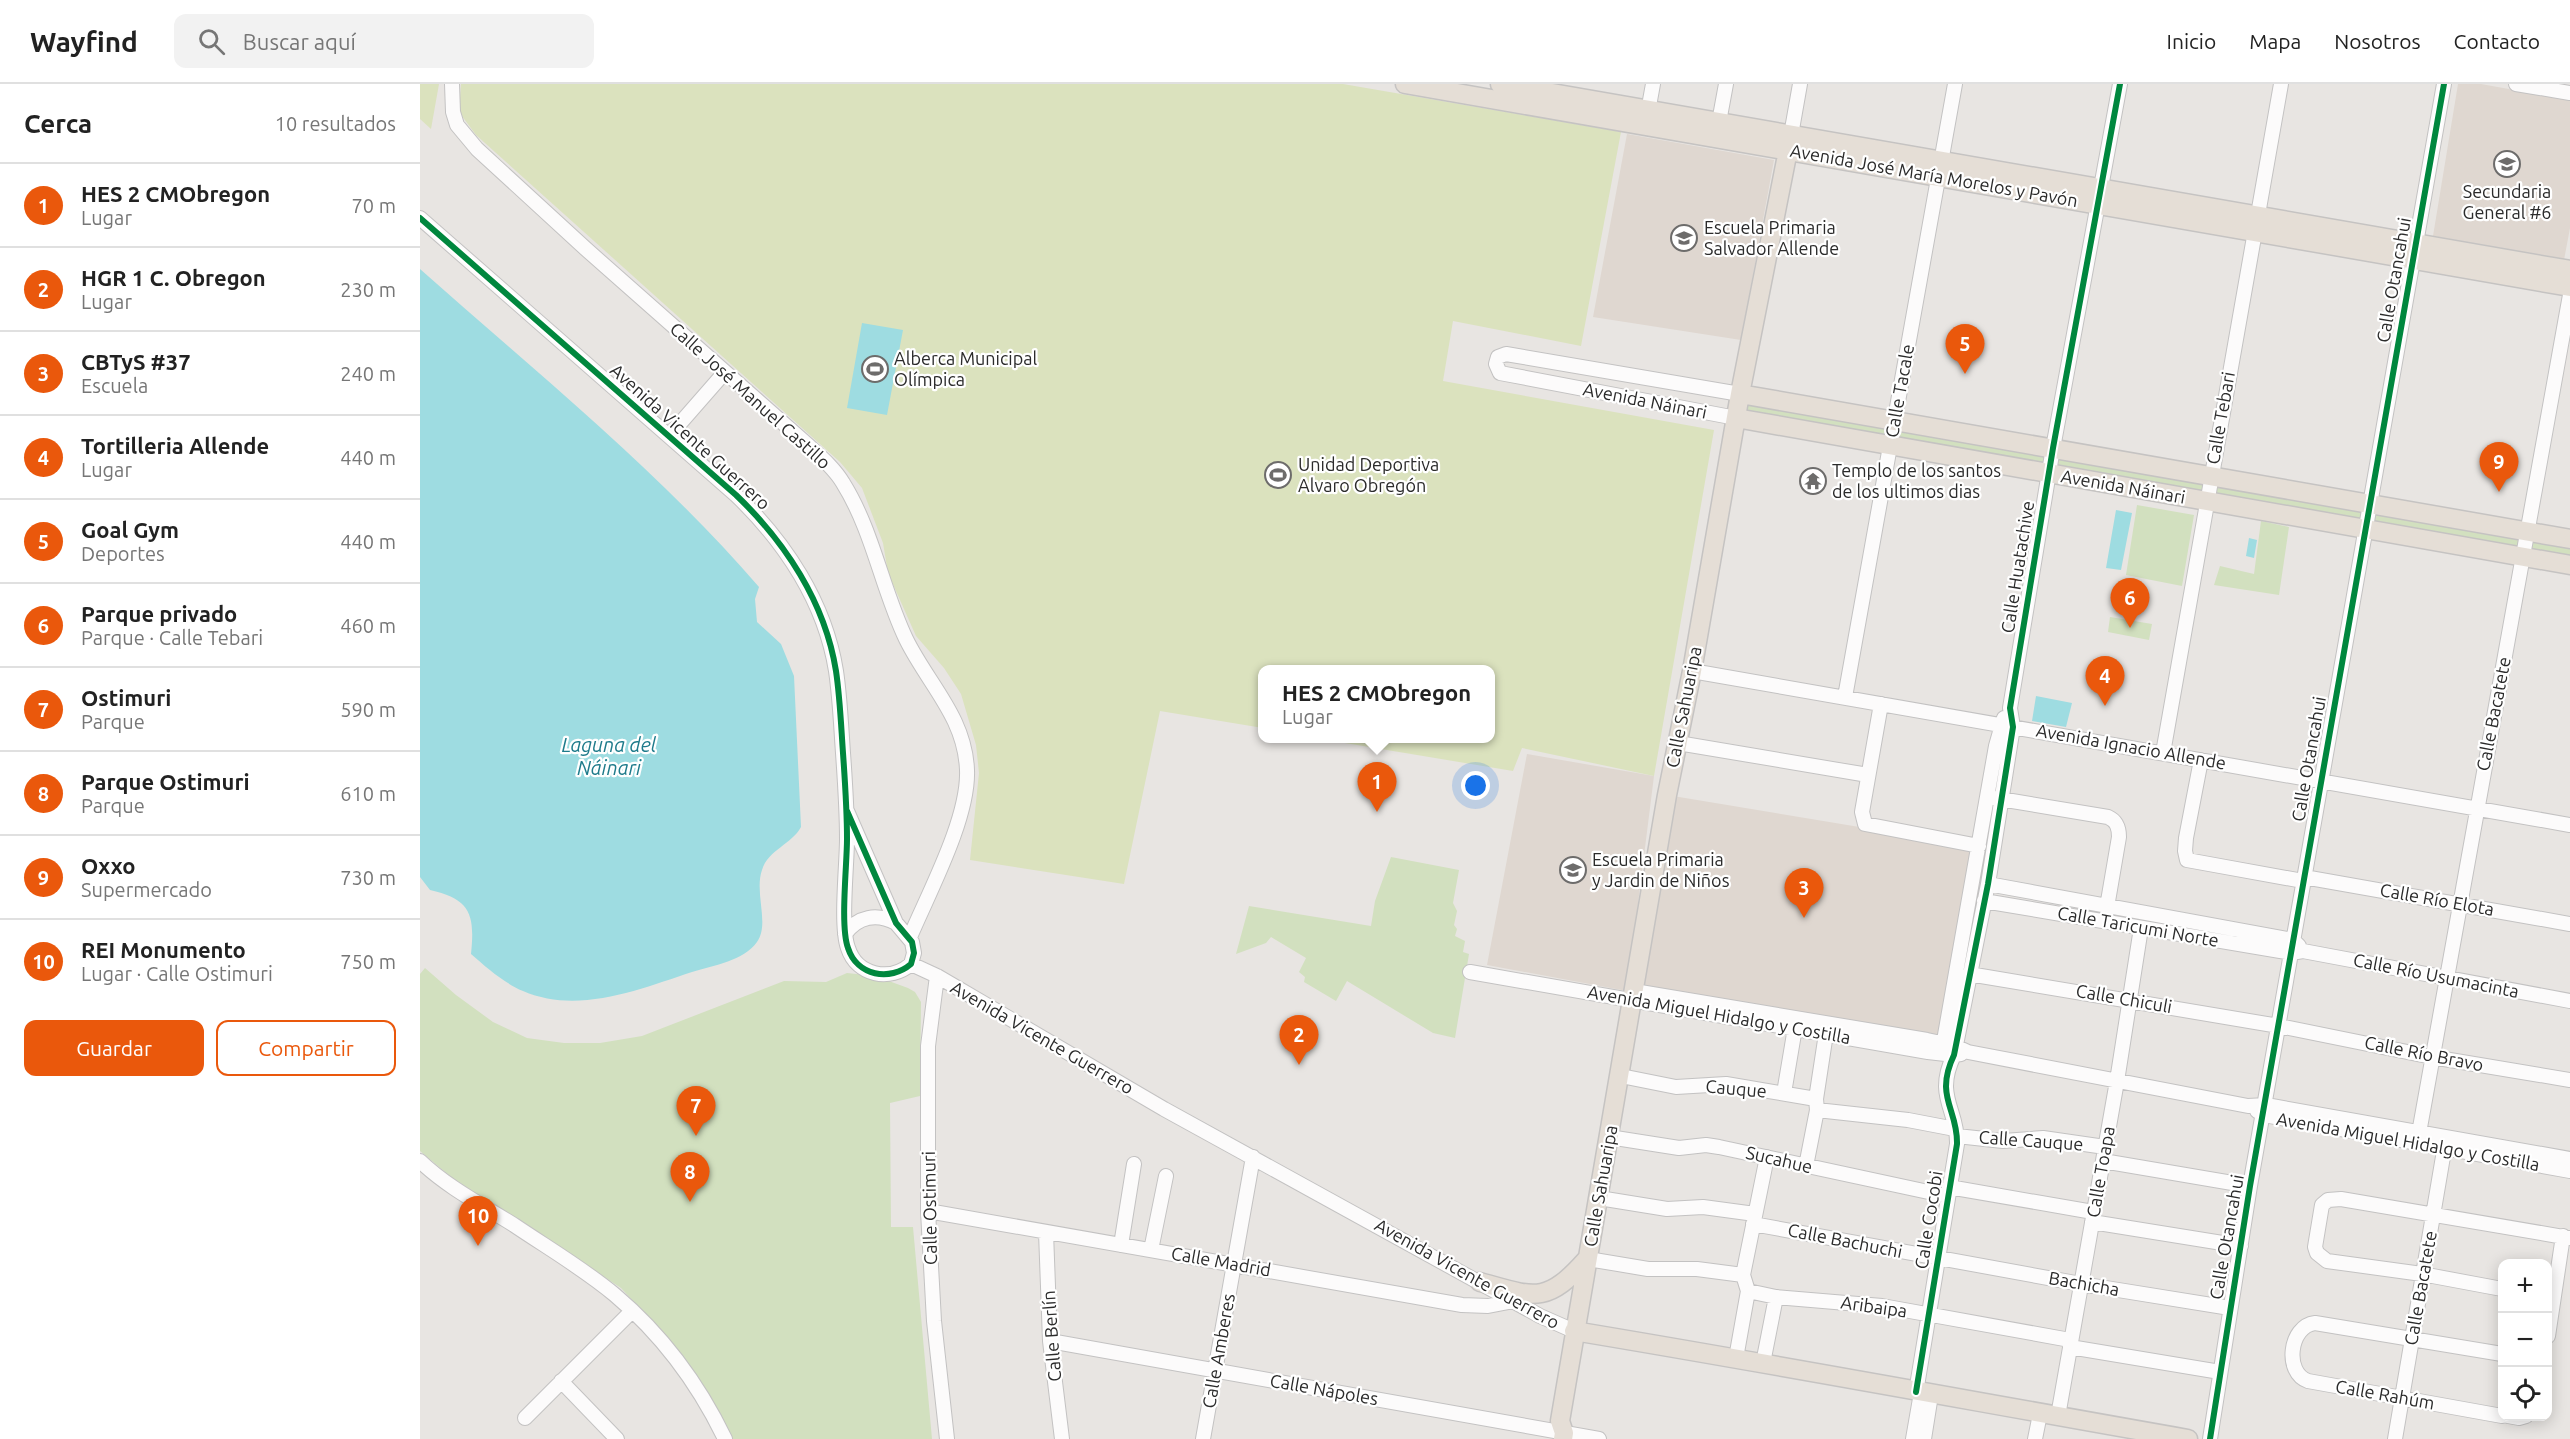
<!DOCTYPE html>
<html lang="es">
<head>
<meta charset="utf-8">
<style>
	body { margin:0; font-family:Ubuntu,sans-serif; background:#f2f2f2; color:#222 }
	.controls { position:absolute; right:18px; bottom:18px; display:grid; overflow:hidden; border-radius:12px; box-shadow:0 3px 15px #0003 }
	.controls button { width:54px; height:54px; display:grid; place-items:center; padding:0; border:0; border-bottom:2px solid #e0e0e0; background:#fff; color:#222; font:30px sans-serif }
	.you { position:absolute; left:1056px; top:702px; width:21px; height:21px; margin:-15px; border:4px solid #fff; border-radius:50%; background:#1a73e8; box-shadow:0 0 0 9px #1a73e833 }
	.badge { display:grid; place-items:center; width:39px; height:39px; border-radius:50%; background:#ea580c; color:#fff; font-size:20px; font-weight:700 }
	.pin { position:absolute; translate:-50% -50px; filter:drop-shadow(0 2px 3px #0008) }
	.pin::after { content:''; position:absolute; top:32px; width:21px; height:18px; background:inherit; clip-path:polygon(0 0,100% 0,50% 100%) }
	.popup { position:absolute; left:838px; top:581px; width:237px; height:78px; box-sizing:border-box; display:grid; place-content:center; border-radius:12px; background:#fff; filter:drop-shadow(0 2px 4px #0005); font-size:20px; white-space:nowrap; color:#767676 }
	.popup b { font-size:22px; color:#222 }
	.popup::after { content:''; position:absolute; left:50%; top:100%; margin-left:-12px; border:12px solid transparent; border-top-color:#fff }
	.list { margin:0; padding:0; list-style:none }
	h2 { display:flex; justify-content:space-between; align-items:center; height:78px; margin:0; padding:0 24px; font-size:26px }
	h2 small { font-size:20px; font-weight:400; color:#767676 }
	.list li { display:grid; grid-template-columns:39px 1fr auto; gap:18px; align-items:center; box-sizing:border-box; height:84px; padding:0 24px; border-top:2px solid #e0e0e0 }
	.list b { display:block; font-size:22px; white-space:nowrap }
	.list p { margin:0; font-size:20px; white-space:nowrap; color:#767676 }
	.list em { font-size:20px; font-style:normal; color:#767676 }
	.actions { display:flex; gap:12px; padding:18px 24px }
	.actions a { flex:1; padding:14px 0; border:2px solid #ea580c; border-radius:12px; text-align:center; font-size:21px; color:#ea580c }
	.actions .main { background:#ea580c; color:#fff }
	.icon { flex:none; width:33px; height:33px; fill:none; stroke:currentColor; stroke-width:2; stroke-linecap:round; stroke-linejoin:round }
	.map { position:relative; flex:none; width:2150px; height:1355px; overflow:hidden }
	header { display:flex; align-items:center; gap:36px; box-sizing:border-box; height:84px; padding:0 30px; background:#fff; border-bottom:2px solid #e0e0e0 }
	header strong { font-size:28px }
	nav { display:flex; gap:33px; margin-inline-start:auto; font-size:21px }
	.search { width:420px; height:54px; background:#f2f2f2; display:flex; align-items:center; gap:15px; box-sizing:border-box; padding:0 21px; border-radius:12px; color:#767676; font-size:22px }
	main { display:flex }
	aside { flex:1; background:#fff }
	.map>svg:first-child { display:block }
	.education { fill:#dfd7d0 }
	.green { fill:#d2e0bf }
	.pitch { fill:#dbe2be }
	.water { fill:#9edce1 }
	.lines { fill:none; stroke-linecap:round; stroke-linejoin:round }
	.minor-casing { stroke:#c3c2c2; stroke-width:16 }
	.major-casing { stroke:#c5c3c2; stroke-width:21 }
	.minor { stroke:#fcfbfb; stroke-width:14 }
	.major { stroke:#e5ded6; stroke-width:18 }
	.cycleway-casing { stroke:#fff; stroke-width:10 }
	.cycleway { stroke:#00873e; stroke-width:6 }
	.labels { text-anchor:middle; stroke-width:4.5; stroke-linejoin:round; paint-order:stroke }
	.street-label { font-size:18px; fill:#2b2b2b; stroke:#fff }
	.poi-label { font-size:18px; fill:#2b2b2b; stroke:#fff; text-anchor:start }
	.water-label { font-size:20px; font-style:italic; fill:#1e7b8b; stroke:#fff }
</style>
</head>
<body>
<header>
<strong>Wayfind</strong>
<div class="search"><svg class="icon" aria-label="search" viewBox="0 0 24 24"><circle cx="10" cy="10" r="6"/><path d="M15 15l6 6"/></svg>Buscar aquí</div>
<nav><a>Inicio</a><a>Mapa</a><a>Nosotros</a><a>Contacto</a></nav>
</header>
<main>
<aside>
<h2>Cerca<small>10 resultados</small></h2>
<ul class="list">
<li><span class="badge">1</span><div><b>HES 2 CMObregon</b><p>Lugar</p></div><em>70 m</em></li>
<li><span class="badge">2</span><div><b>HGR 1 C. Obregon</b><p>Lugar</p></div><em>230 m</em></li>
<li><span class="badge">3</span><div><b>CBTyS #37</b><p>Escuela</p></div><em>240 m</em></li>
<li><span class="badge">4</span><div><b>Tortilleria Allende</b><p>Lugar</p></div><em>440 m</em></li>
<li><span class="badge">5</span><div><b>Goal Gym</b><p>Deportes</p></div><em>440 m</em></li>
<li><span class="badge">6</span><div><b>Parque privado</b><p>Parque · Calle Tebari</p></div><em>460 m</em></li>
<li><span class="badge">7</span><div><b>Ostimuri</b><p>Parque</p></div><em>590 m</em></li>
<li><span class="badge">8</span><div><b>Parque Ostimuri</b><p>Parque</p></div><em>610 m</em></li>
<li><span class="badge">9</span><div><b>Oxxo</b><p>Supermercado</p></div><em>730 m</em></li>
<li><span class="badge">10</span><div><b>REI Monumento</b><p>Lugar · Calle Ostimuri</p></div><em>750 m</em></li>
</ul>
<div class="actions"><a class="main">Guardar</a><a>Compartir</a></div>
</aside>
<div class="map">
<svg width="2150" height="1355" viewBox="0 0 2150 1355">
	<rect width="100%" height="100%" fill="#e8e5e2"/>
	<path class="education" d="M2038,0h23l89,16v128l-6,32 -131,-24z
		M1207,50l147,26 -33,180 -148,-23z
		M1107,670l127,22 -27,215 -140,-26z
		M1247,711l307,51 -22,202 -318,-49z"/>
	<path class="green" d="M1327,317l131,21 10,8 -2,8 -137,-21 -8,-12z
		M1484,345l135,23 6,6 -2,8 -146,-28 1,-5z
		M1642,373l134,23 7,6 -2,8 -144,-24 -1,-9z
		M1801,400l134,23 7,6 -2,8 -144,-24 -2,-9z
		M1717,421l57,10 -12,71 -56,-11z
		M1958,427l138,26 3,7 -2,4 -144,-24 -1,-9z
		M1841,437l28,6 -10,68 -65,-10 6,-19 34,8z
		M2114,455l36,4v18l-42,-9 -1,-9z
		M1690,533l42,7 -3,16 -41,-8z
		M971,773l68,13 -6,33 4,8 -3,14 3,4 -2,7 10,5 -2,11 6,2 -14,84 -22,-5 -86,-52 -11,20 -32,-19 1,-5 -6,-5 7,-14 -35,-21 -5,6 -30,11 13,-48 122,20 4,-25z
		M5,884l31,27 37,27 34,16 37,5h36l42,-7 142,-55 42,1 21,-9 28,3 33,12 7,4 6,10 -1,94 -30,7 1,124h22l19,212h-201l-11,-23 -27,-45 -34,-42 -38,-41 -170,-111 -31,-26v-177z"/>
	<path class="pitch" d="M0,0h19l-8,45 -11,-10z
		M41,0h882l278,48 -40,214 -128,-25 -10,60 271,49 -60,346 -132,-28 -9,23 -192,-32 170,-1v-68h-228v58l-103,-17 -36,173 -154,-24 9,-87 -3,-28 -15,-51 -17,-26 -28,-32 -28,-63 -5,-30 -21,-55 -22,-26 -364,-327 -17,-23z"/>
	<path class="water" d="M0,185c116,103 238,201 339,318l-4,12 2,23 24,22 13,32 7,151c-9,17 -33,23 -39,43 -8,23 8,54 -5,72 -14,19 -42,23 -65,30 -52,17 -114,43 -169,19 -19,-8 -36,-23 -52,-37 4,-39 0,-55 -41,-64l-10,-13z
		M442,239l41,7 -16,85 -40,-7z
		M1696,426l16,3 -11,57 -15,-2z
		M1829,454l8,2 -3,18 -8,-2z
		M1616,612l36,7 -6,24 -34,-6z"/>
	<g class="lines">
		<defs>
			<path id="minor" d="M32,0l1,28 4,13 20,24 109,100 223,197c12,11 26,23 34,37 30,48 39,106 63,156 22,45 59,78 61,131 2,48 -38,122 -57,167
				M2096,0l54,9
				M1227,33l6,-33
				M1299,38l7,-38
				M1371,51l9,-51
				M0,134l316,277c49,47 89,107 100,176 4,27 5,54 7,82 2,28 4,57 4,86 0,26 -7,87 1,109 9,28 42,34 63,16l3,-11 -2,-11 -16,-19 -49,-112
				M1316,334l-236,-45 -4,-9 2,-7 8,-3 234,40
				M249,352l56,-64
				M1272,587l878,154
				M1425,613l110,-613
				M1461,620l-19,108 3,12 114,22
				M1258,659l190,32
				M1743,669l118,-669
				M1781,676l-15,78 -1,13 2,9 116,21
				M1574,714l114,19c9,4 11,11 11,20l-12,70
				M1884,793l266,47
				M1568,800l305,56 6,6
				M1564,817l307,52 12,-2 267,50
				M425,850c13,-18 32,-21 51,-11
				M491,880l26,12 227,133 376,207 34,15
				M1050,888l458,80 26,3 7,-1
				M1549,890l310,52 153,31 138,23
				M517,892l-9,70v165l6,110 13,118
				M1214,907l293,49 28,6 13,6 280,54 18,-1 304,54
				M1522,968l54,-306 8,-28
				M1201,992l55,11 50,-3 90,15
				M1364,1009l12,-71
				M1397,1026l91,10 47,9
				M1837,1027l7,4 306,56
				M1999,1049l151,-838
				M1537,1052l46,5 40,-3 62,9
				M1189,1053l70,11 27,-3 13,2 228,49
				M0,1077c27,26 62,44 94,64 34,23 70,44 101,70 46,39 84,90 110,144
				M1683,1077l147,25
				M1386,1082l11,-56 -1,-11 11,-72
				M1529,1103l144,25
				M1179,1114l68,11 36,-2 52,7
				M508,1127l534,94 26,1 26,-5
				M1672,1138l149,24
				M1333,1140l328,60 149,24
				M626,1148l4,109 12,98
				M701,1161l13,-81
				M731,1166l15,-74
				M1168,1175l60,10h49l46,6
				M2082,1205l-80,-15 -95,-13 -10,-8 -2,-6 7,-42 6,-5 13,-1 229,39
				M1328,1207l28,6 106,9 188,34
				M2128,1252l15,-100
				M630,1257l549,98
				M1650,1263l150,25
				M2082,1270l-187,-31c-26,3 -31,50 -7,58l194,35
				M1316,1274l12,-67 -5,-16 24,-118
				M1343,1279l13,-66
				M141,1297l56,58
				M1496,1308l41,-248c1,-35 -23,-47 -3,-89l34,-171 25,-157 -3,-19 43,-260 67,-364
				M1638,1332l59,-335 24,-153
				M2088,1332l11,2 7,-2
				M105,1334l107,-107
				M783,1355l50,-282
				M1493,1355l8,-46
				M1504,1355l7,-44
				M1615,1355l5,-25
				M1790,1355l40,-253 194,-1102
				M1975,1355l51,-300"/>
			<path id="major" d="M985,0l1165,203
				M1080,0l1070,186
				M1320,310l830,145
				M1316,334l834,147
				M1060,1198c54,15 66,23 106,-22
				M1154,1247c205,34 409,72 614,108
				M1143,1355l1,-6 -4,-12 107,-626 25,-124 48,-277 51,-259"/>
		</defs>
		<use href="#minor" class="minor-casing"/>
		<use href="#major" class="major-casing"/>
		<use href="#minor" class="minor"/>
		<use href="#major" class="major"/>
		<defs>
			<path id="cycleway" d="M0,134l316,277c49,47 89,107 100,176 4,27 5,54 7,82 2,28 4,57 4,86 0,26 -7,87 1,109 9,28 42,34 63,16l3,-11 -2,-11 -16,-19 -49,-112
				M1496,1308l41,-248c1,-35 -23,-47 -3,-89l34,-171 25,-157 -3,-19 43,-260 67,-364
				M1790,1355l40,-253 194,-1102"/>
		</defs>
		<use href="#cycleway" class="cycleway-casing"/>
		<use href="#cycleway" class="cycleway"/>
	</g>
	<defs>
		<symbol id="school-ring" viewBox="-11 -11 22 22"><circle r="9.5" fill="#fff" stroke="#6d6c6b" stroke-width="1.5"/><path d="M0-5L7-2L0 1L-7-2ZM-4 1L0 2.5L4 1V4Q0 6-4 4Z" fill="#6d6c6b"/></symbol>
		<symbol id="stadium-ring" viewBox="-11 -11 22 22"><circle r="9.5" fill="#fff" stroke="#6d6c6b" stroke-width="1.5"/><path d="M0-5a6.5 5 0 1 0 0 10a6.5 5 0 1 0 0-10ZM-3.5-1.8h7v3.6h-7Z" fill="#6d6c6b"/></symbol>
		<symbol id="temple-ring" viewBox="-11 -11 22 22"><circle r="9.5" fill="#fff" stroke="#6d6c6b" stroke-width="1.5"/><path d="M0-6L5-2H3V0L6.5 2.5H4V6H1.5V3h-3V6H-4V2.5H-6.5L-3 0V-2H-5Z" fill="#6d6c6b"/></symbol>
	</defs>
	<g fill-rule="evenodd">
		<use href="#school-ring" x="2072" y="65" width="30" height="30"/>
		<use href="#school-ring" x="1249" y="139" width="30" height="30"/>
		<use href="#stadium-ring" x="440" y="270" width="30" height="30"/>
		<use href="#stadium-ring" x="843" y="376" width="30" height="30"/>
		<use href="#temple-ring" x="1378" y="382" width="30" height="30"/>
		<use href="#school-ring" x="1138" y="771" width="30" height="30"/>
	</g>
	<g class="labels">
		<g class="street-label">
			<text transform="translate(1514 92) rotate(10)" y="6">Avenida José María Morelos y Pavón</text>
			<text transform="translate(1974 196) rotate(-80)" y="6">Calle Otancahui</text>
			<text transform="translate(1480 307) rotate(-80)" y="6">Calle Tacale</text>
			<text transform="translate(330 312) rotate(42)" y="6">Calle José Manuel Castillo</text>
			<text transform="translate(1225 317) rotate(11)" y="6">Avenida Náinari</text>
			<text transform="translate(1801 334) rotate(-80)" y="6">Calle Tebari</text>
			<text transform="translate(270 353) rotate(42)" y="6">Avenida Vicente Guerrero</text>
			<text transform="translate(1703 403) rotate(10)" y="6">Avenida Náinari</text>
			<text transform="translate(1598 483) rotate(-81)" y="6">Calle Huatachive</text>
			<text transform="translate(1264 623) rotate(-79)" y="6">Calle Sahuaripa</text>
			<text transform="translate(2074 630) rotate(-79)" y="6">Calle Bacatete</text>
			<text transform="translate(1711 663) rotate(10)" y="6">Avenida Ignacio Allende</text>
			<text transform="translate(1889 675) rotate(-80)" y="6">Calle Otancahui</text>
			<text transform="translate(2017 816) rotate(10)" y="6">Calle Río Elota</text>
			<text transform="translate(1718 843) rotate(10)" y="6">Calle Taricumi Norte</text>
			<text transform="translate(2016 892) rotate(11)" y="6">Calle Río Usumacinta</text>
			<text transform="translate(1704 915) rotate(10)" y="6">Calle Chiculi</text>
			<text transform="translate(1299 931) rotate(10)" y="6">Avenida Miguel Hidalgo y Costilla</text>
			<text transform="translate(622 954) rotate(30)" y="6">Avenida Vicente Guerrero</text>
			<text transform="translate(2004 970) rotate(11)" y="6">Calle Río Bravo</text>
			<text transform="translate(1316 1005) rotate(5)" y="6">Cauque</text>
			<text transform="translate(1611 1057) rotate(4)" y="6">Calle Cauque</text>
			<text transform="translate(1988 1058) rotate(10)" y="6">Avenida Miguel Hidalgo y Costilla</text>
			<text transform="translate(1359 1076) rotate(13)" y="6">Sucahue</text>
			<text transform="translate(1681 1088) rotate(-80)" y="6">Calle Toapa</text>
			<text transform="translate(1181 1102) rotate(-80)" y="6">Calle Sahuaripa</text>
			<text transform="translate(510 1124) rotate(-91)" y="6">Calle Ostimuri</text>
			<text transform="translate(1509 1136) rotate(-81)" y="6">Calle Cocobi</text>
			<text transform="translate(1807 1153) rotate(-80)" y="6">Calle Otancahui</text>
			<text transform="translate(1425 1157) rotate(11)" y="6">Calle Bachuchi</text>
			<text transform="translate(801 1178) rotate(10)" y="6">Calle Madrid</text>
			<text transform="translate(1047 1190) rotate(29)" y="6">Avenida Vicente Guerrero</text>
			<text transform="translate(1664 1200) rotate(10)" y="6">Bachicha</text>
			<text transform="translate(2001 1204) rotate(-80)" y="6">Calle Bacatete</text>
			<text transform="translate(1454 1223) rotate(8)" y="6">Aribaipa</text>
			<text transform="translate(632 1252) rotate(-94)" y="6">Calle Berlín</text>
			<text transform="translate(799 1267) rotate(-80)" y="6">Calle Amberes</text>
			<text transform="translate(904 1306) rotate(10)" y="6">Calle Nápoles</text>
			<text transform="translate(1965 1311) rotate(10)" y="6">Calle Rahúm</text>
		</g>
		<g class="poi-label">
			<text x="2087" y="114" text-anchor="middle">Secundaria<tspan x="2087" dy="21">General #6</tspan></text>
			<text x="1284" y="150">Escuela Primaria<tspan x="1284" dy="21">Salvador Allende</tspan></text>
			<text x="474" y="281">Alberca Municipal<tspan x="474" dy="21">Olímpica</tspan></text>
			<text x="878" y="387">Unidad Deportiva<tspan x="878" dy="21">Alvaro Obregón</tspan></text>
			<text x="1412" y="393">Templo de los santos<tspan x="1412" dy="21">de los ultimos dias</tspan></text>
			<text x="1172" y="782">Escuela Primaria<tspan x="1172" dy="21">y Jardin de Niños</tspan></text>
		</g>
		<g class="water-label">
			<text x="189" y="668">Laguna del<tspan x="189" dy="23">Náinari</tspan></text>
		</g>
	</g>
</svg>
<div class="controls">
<button>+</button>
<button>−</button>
<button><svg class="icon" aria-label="locate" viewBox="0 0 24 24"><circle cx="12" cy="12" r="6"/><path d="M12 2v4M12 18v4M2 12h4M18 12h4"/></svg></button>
</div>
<div class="you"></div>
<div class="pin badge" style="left:957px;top:728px">1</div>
<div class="popup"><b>HES 2 CMObregon</b>Lugar</div>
<div class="pin badge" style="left:879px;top:981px">2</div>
<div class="pin badge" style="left:1384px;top:834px">3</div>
<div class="pin badge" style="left:1685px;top:622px">4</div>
<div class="pin badge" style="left:1545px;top:290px">5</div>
<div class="pin badge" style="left:1710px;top:544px">6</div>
<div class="pin badge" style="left:276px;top:1052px">7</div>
<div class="pin badge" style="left:270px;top:1118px">8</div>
<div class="pin badge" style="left:2079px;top:408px">9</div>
<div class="pin badge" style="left:58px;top:1162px">10</div>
</div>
</main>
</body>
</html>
